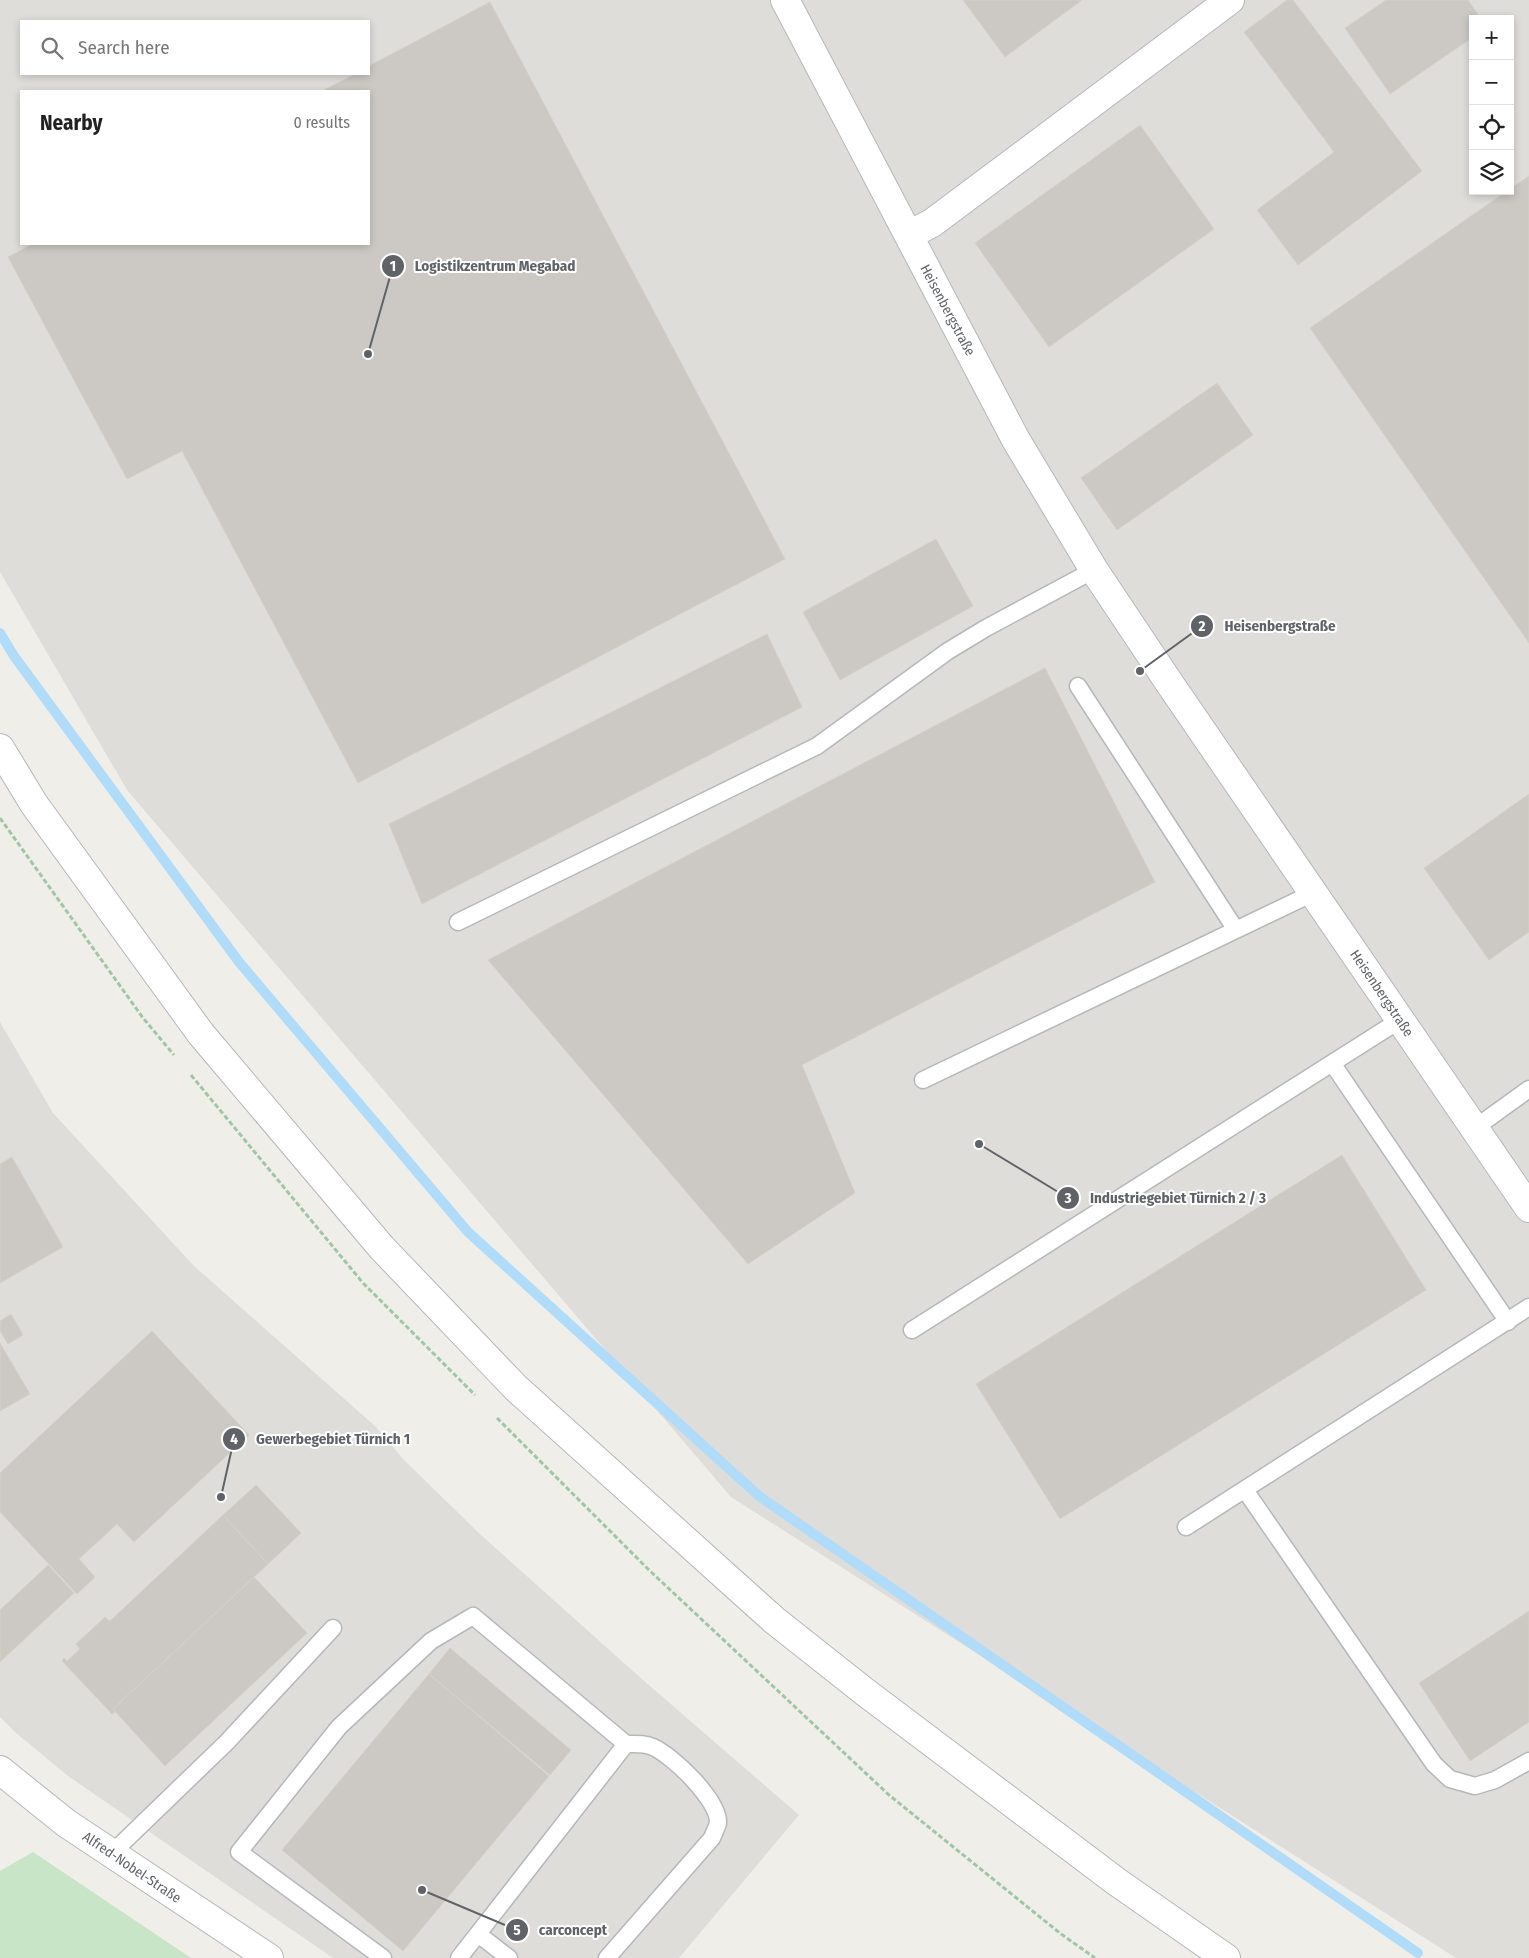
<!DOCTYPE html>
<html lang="en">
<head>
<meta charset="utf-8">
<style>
	body { margin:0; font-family:"Fira Sans Condensed",sans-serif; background:#f2f2f2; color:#222 }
	.controls { position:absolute; right:15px; top:15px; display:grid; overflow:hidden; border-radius:0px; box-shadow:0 2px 8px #0003 }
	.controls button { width:45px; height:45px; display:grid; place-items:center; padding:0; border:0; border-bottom:1px solid #e0e0e0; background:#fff; color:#222; font:25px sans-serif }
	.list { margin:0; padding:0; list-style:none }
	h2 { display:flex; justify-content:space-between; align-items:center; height:65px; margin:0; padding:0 20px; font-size:21px }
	h2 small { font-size:16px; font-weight:400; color:#767676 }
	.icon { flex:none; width:28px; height:28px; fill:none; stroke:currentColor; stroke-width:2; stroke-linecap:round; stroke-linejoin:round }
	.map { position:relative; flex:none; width:1529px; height:1958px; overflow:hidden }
	.search { position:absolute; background:#fff; box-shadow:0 2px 8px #0003; left:20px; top:20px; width:350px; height:55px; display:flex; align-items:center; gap:12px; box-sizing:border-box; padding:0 18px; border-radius:0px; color:#767676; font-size:19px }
	.panel { position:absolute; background:#fff; box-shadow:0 2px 8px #0003; left:20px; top:90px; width:350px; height:155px; border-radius:0px }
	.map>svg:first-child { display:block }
	.industrial { fill:#dfddda; fill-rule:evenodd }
	.green { fill:#c8e5c7 }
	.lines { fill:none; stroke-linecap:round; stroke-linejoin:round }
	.stream { stroke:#b0dcf9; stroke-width:10 }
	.building { fill:#ccc9c4; stroke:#d5d0c7 }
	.service-casing { stroke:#b5b8bb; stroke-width:19 }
	.minor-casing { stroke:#b5b8bb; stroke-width:30 }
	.secondary-casing { stroke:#b4b7bb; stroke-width:30 }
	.path { stroke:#a0c6a9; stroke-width:3; stroke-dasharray:5 2.5; stroke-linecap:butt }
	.service { stroke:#fff; stroke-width:16 }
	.minor { stroke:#fff; stroke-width:28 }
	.secondary { stroke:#fff; stroke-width:28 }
	.labels { text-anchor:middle; stroke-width:4; stroke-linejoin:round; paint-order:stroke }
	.street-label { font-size:14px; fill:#5f6367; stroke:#fff }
	.leader { fill:none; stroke:#5f6367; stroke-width:2 }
	.callout-dot { fill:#5f6367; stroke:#fff; stroke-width:2 }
	.mark-label { font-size:15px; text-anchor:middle; font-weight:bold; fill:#fff }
	.callout-label { font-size:15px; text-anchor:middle; font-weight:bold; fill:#5f6367; stroke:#fff; stroke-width:4; stroke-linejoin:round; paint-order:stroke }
</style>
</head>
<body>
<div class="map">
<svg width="1529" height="1958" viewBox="0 0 1529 1958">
	<rect width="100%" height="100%" fill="#f0eee8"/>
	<path class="industrial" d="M0,0h1529v1958h-73l-725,-461 -604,-707 -127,-218zM1473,19h37v172h-37zM21,21h348v53h-348zM21,91h348v153h-348z
		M0,1022l53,91 141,153 181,160 28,33 78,76 162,145 156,135 -120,143h-346l-265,-182 -52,-43 -16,-16z"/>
	<path class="green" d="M33,1852l158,106h-191v-87z"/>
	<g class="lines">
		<path class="stream" d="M0,633l14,23 225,306 229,270 291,264 659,457"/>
	</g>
	<path class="building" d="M963,0h119l-77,57z
		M1287,0h6l129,171 -124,94 -41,-55 77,-58 -90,-120z
		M1386,0h82l13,19h-8v18l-83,57 -45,-66z
		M490,2l295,557 -427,224 -176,-332 -55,28 -119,-222 25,-13h336v-153h-47l33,-17h14v-8z
		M1140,125l74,104 -165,118 -74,-104z
		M1529,176v467l-219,-315 197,-137h3v-2z
		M1217,383l36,52 -136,95 -36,-52z
		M936,539l37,67 -133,74 -37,-68z
		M767,634l35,73 -380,197 -33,-80z
		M1045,668l110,214 -353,183 53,128 -107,71 -260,-304z
		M1529,794v138l-40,28 -65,-92z
		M1342,1155l84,135 -366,229 -84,-135z
		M12,1157l51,90 -63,36v-119z
		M11,1314l12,21 -15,9 -8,-13v-10z
		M152,1331l97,104 -115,107 -17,-18 -38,35 16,18 -18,17 -77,-82v-39z
		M0,1343l30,51 -30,17z
		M256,1485l45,48 -33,31 -45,-49z
		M223,1515l45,49 -155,145 2,3 -3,2 -50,-53 2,-3 3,3 13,-12 -4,-5 29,-27 5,4z
		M48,1565l26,28 -74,69v-52z
		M254,1577l53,56 -142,133 -52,-57z
		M1529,1611v111l-59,39 -51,-78z
		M450,1648l121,102 -21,25 -121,-101z
		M429,1674l120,102 -146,175 -121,-101z"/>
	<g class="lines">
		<defs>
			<path id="service" d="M1078,686l158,244
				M458,922l359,-176 131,-95 38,-23 108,-58
				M1332,1063l176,259
				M923,1080l390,-187
				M1475,1128l54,-39
				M912,1330l488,-310
				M1245,1490l189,274 16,15 25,7 20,-6 34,-19
				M1186,1527l343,-220
				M112,1853l115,-111 106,-114
				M478,1934l31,24
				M383,1958l-144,-106 100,-125 92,-86 42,-25 153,128 -167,214
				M607,1958l105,-120c2,-5 5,-11 6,-15 1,-23 -45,-67 -65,-76 -9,-4 -17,-3 -27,-3"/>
			<path id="minor" d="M785,0l231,440 78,130 74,111 361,527
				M909,235l23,-12 298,-223
				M0,1770l66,53 203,135"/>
			<path id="secondary" d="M0,748l34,56 167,230 181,214 134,140 258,232 91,72 252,190 109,76"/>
		</defs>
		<use href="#service" class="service-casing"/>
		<use href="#minor" class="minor-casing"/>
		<use href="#secondary" class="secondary-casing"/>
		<path class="path" d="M0,818l143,200 31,37
			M191,1075l172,208 112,112
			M497,1418l152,152 240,225 172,139 34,24"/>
		<use href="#service" class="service"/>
		<use href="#minor" class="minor"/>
		<use href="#secondary" class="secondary"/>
	</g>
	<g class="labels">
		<g class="street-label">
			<text transform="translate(948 310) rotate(62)" y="5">Heisenbergstraße</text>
			<text transform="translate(1382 993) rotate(56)" y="5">Heisenbergstraße</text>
			<text transform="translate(132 1867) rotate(34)" y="5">Alfred-Nobel-Straße</text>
		</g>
	</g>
	<path class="leader" d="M368 354L393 266M1140 671L1202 626M979 1144L1068 1198M221 1497L234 1439M422 1890L517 1930"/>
	<g class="callout-dot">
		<circle cx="368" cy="354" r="5"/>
		<circle cx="1140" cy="671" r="5"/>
		<circle cx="979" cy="1144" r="5"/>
		<circle cx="221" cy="1497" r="5"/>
		<circle cx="422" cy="1890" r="5"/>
		<circle cx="393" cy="266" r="12"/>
		<circle cx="1202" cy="626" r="12"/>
		<circle cx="1068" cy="1198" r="12"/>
		<circle cx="234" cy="1439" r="12"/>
		<circle cx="517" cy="1930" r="12"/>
	</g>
	<g class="mark-label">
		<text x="393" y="271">1</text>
		<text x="1202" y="631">2</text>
		<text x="1068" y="1203">3</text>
		<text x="234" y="1444">4</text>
		<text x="517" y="1935">5</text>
	</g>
	<g class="callout-label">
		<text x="495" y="271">Logistikzentrum Megabad</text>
		<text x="1280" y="631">Heisenbergstraße</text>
		<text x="1178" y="1203">Industriegebiet Türnich 2 / 3</text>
		<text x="333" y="1444">Gewerbegebiet Türnich 1</text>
		<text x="573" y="1935">carconcept</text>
	</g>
</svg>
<div class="controls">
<button>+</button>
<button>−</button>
<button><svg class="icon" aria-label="locate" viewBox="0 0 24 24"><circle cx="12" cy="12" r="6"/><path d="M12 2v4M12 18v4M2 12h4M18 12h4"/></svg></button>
<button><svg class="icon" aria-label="layers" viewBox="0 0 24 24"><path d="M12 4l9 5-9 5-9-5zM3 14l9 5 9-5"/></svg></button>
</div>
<div class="search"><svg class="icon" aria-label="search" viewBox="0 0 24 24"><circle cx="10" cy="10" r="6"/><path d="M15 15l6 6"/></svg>Search here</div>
<section class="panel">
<h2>Nearby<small>0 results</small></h2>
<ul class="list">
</ul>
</section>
</div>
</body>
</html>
